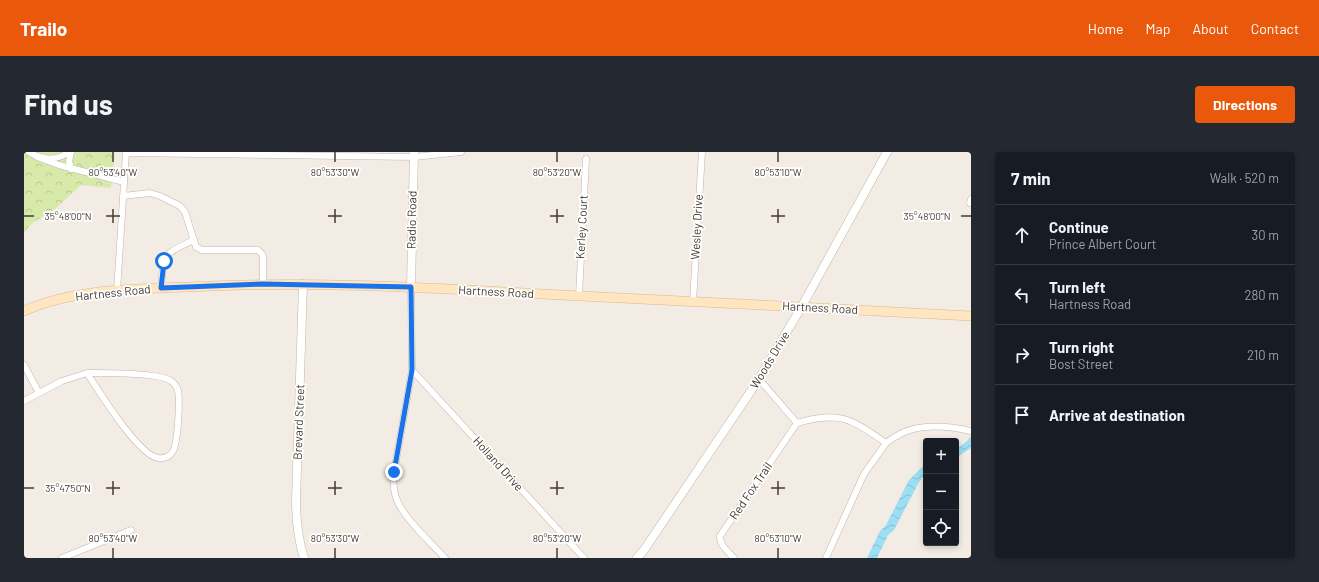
<!DOCTYPE html>
<html lang="en">
<head>
<meta charset="utf-8">
<style>
	body { margin:0; font-family:Barlow,sans-serif; background:#242831; color:#f1f3f6 }
	.controls { position:absolute; right:12px; bottom:12px; display:grid; overflow:hidden; border-radius:4px; box-shadow:0 2px 6px #0003 }
	.controls button { width:36px; height:36px; display:grid; place-items:center; padding:0; border:0; border-bottom:1px solid #363941; background:#171b24; color:#f1f3f6; font:20px sans-serif }
	.stop { position:absolute; width:12px; height:12px; margin:-9px; border:3px solid #1a73e8; border-radius:50%; background:#fff }
	.stop.end { background:#1a73e8; border-color:#fff; box-shadow:0 1px 4px #0008 }
	.list { margin:0; padding:0; list-style:none }
	h2 { display:flex; justify-content:space-between; align-items:center; height:52px; margin:0; padding:0 16px; font-size:17px }
	h2 small { font-size:13px; font-weight:400; color:#9ea1a6 }
	.list li { display:grid; grid-template-columns:26px 1fr auto; gap:12px; align-items:center; box-sizing:border-box; height:60px; padding:0 16px; border-top:1px solid #363941 }
	.list b { display:block; font-size:15px; white-space:nowrap }
	.list p { margin:0; font-size:13px; white-space:nowrap; color:#9ea1a6 }
	.list em { font-size:13px; font-style:normal; color:#9ea1a6 }
	.icon { flex:none; width:22px; height:22px; fill:none; stroke:currentColor; stroke-width:2; stroke-linecap:round; stroke-linejoin:round }
	.map { position:relative; flex:none; width:947px; height:406px; overflow:hidden; border-radius:4px }
	header { display:flex; align-items:center; gap:24px; box-sizing:border-box; height:56px; padding:0 20px; background:#ea580c; color:#fff }
	header strong { font-size:19px }
	nav { display:flex; gap:22px; margin-inline-start:auto; font-size:14px }
	.intro { display:flex; align-items:center; justify-content:space-between; box-sizing:border-box; height:96px; padding:0 24px }
	h1 { margin:0; font-size:28px }
	.button { padding:10px 18px; border-radius:4px; background:#ea580c; color:#fff; font-size:14px; font-weight:700 }
	main { display:flex; gap:24px; padding:0 24px }
	aside { flex:1; background:#171b24; border-radius:4px; box-shadow:0 2px 6px #0003 }
	.map>svg:first-child { display:block }
	.park { fill:url(#park-crowns) }
	.water { fill:url(#water-waves) }
	.lines { fill:none; stroke-linecap:round; stroke-linejoin:round }
	.minor-casing { stroke:#c2b5a9; stroke-width:7 }
	.tertiary-casing { stroke:#c2b5a9; stroke-width:9 }
	.secondary-casing { stroke:#d9ba93; stroke-width:10 }
	.minor { stroke:#fff; stroke-width:6 }
	.tertiary { stroke:#fff; stroke-width:8 }
	.secondary { stroke:#ffe6c1; stroke-width:9 }
	.route { stroke:#1a73e8; stroke-width:5 }
	.ticks { fill:none; stroke:#453b33; stroke-width:1.5 }
	.labels { text-anchor:middle; stroke-width:3.5; stroke-linejoin:round; paint-order:stroke }
	.street-label { font-size:12px; fill:#453b33; stroke:#fff }
	.ticks-label { font-size:10px; text-anchor:middle; fill:#453b33; stroke:#fff; stroke-width:3.5; stroke-linejoin:round; paint-order:stroke }
</style>
</head>
<body>
<header>
<strong>Trailo</strong>
<nav><a>Home</a><a>Map</a><a>About</a><a>Contact</a></nav>
</header>
<div class="intro"><h1>Find us</h1><a class="button">Directions</a></div>
<main>
<div class="map">
<svg width="947" height="406" viewBox="0 0 947 406">
	<defs>
		<pattern id="park-crowns" width="20" height="18" patternUnits="userSpaceOnUse"><rect width="20" height="18" fill="#d8eaaa"/><path d="M2 6a3 3 0 1 1 6 0M12 15a3 3 0 1 1 6 0" fill="none" stroke="#bbca93"/></pattern>
		<pattern id="water-waves" width="16" height="10" patternUnits="userSpaceOnUse"><rect width="16" height="10" fill="#9cdef3"/><path d="M0 5q4-4 8 0t8 0" fill="none" stroke="#88bfd1"/></pattern>
	</defs>
	<rect width="100%" height="100%" fill="#f3ece4"/>
	<path class="park" d="M0,0h91l-4,36 -30,-3 -29,27 -20,11 -8,10z"/>
	<path class="water" d="M947,284v12l-15,10v-9l10,-7z
		M902,311v10l-7,9 -25,48 -6,5 -11,23h-10l13,-27 6,-6 23,-45z"/>
	<g class="lines">
		<defs>
			<path id="minor" d="M5,0c10,7 29,10 39,0
				M47,0l-2,9 2,8
				M102,1l288,4 47,-5
				M13,5l22,8 65,17
				M99,44l27,-3 10,3 20,10 5,6 11,35 6,3h56l4,4 1,3v27
				M946,51l1,-4
				M387,135l1,83 -18,102c-1,10 -1,19 3,28 6,17 35,44 48,58
				M137,136c3,-35 1,-33 33,-48
				M93,139l9,-139
				M555,144l7,-137
				M669,149l9,-149
				M0,213l15,28
				M388,218l172,188
				M63,221c16,0 72,-1 84,8 3,2 6,6 7,10 2,9 0,51 -5,60 -2,5 -9,8 -15,7 -20,-3 -59,-67 -71,-85z
				M735,227l38,44c43,-12 53,-5 89,20 5,-4 10,-7 16,-10 21,-10 47,-7 69,-2
				M0,249l38,-20 25,-8
				M38,406l69,-28
				M710,406c-6,-7 -14,-12 -14,-22l77,-113
				M802,406l38,-84 22,-31"/>
			<path id="tertiary" d="M279,132l-7,216c0,20 2,39 8,58
				M387,135l3,-135
				M613,406l7,-8 115,-171 43,-73 85,-154"/>
			<path id="secondary" d="M0,159c56,-25 128,-22 188,-25 116,-5 233,3 349,9 137,7 273,13 410,21"/>
		</defs>
		<use href="#minor" class="minor-casing"/>
		<use href="#tertiary" class="tertiary-casing"/>
		<use href="#secondary" class="secondary-casing"/>
		<use href="#minor" class="minor"/>
		<use href="#tertiary" class="tertiary"/>
		<use href="#secondary" class="secondary"/>
	</g>
	<g class="lines">
		<path class="route" d="M140,109l-3,27 102,-4 148,3 1,83 -18,102"/>
	</g>
	<path class="ticks" d="M89,0v10M311,0v10M533,0v10M754,0v10M89,57v14M311,57v14M533,57v14M754,57v14M0,64h10M82,64h14M304,64h14M526,64h14M747,64h14M937,64h10M89,329v14M311,329v14M533,329v14M754,329v14M0,336h10M82,336h14M304,336h14M526,336h14M747,336h14M89,396v10M311,396v10M533,396v10M754,396v10"/>
	<g class="labels">
		<g class="street-label">
			<text transform="translate(388 68) rotate(-89)" y="4">Radio Road</text>
			<text transform="translate(558 75) rotate(-87)" y="4">Kerley Court</text>
			<text transform="translate(673 75) rotate(-87)" y="4">Wesley Drive</text>
			<text transform="translate(472 140) rotate(3)" y="4">Hartness Road</text>
			<text transform="translate(89 141) rotate(-6)" y="4">Hartness Road</text>
			<text transform="translate(796 156) rotate(3)" y="4">Hartness Road</text>
			<text transform="translate(746 208) rotate(-59)" y="4">Woods Drive</text>
			<text transform="translate(275 270) rotate(-88)" y="4">Brevard Street</text>
			<text transform="translate(474 312) rotate(48)" y="4">Holland Drive</text>
			<text transform="translate(727 339) rotate(-56)" y="4">Red Fox Trail</text>
		</g>
	</g>
	<g class="ticks-label">
		<text x="89" y="24">80°53'40"W</text>
		<text x="311" y="24">80°53'30"W</text>
		<text x="533" y="24">80°53'20"W</text>
		<text x="754" y="24">80°53'10"W</text>
		<text x="44" y="68">35°48'00"N</text>
		<text x="903" y="68">35°48'00"N</text>
		<text x="44" y="340">35°47'50"N</text>
		<text x="89" y="390">80°53'40"W</text>
		<text x="311" y="390">80°53'30"W</text>
		<text x="533" y="390">80°53'20"W</text>
		<text x="754" y="390">80°53'10"W</text>
	</g>
</svg>
<div class="controls">
<button>+</button>
<button>−</button>
<button><svg class="icon" aria-label="locate" viewBox="0 0 24 24"><circle cx="12" cy="12" r="6"/><path d="M12 2v4M12 18v4M2 12h4M18 12h4"/></svg></button>
</div>
<div class="stop" style="left:140px;top:109px"></div>
<div class="stop end" style="left:370px;top:320px"></div>
</div>
<aside>
<h2>7 min<small>Walk · 520 m</small></h2>
<ul class="list">
<li><svg class="icon" aria-label="ahead" viewBox="0 0 24 24"><path d="M12 20V5M6 11l6-6 6 6"/></svg><div><b>Continue</b><p>Prince Albert Court</p></div><em>30 m</em></li>
<li><svg class="icon" aria-label="left" viewBox="0 0 24 24"><path d="M17 20v-9H6M10 6l-5 5 5 5"/></svg><div><b>Turn left</b><p>Hartness Road</p></div><em>280 m</em></li>
<li><svg class="icon" aria-label="right" viewBox="0 0 24 24"><path d="M7 20v-9h11M14 6l5 5-5 5"/></svg><div><b>Turn right</b><p>Bost Street</p></div><em>210 m</em></li>
<li><svg class="icon" aria-label="arrive" viewBox="0 0 24 24"><path d="M6 21V4h12l-3 4 3 4H6"/></svg><div><b>Arrive at destination</b></div></li>
</ul>
</aside>
</main>
</body>
</html>
